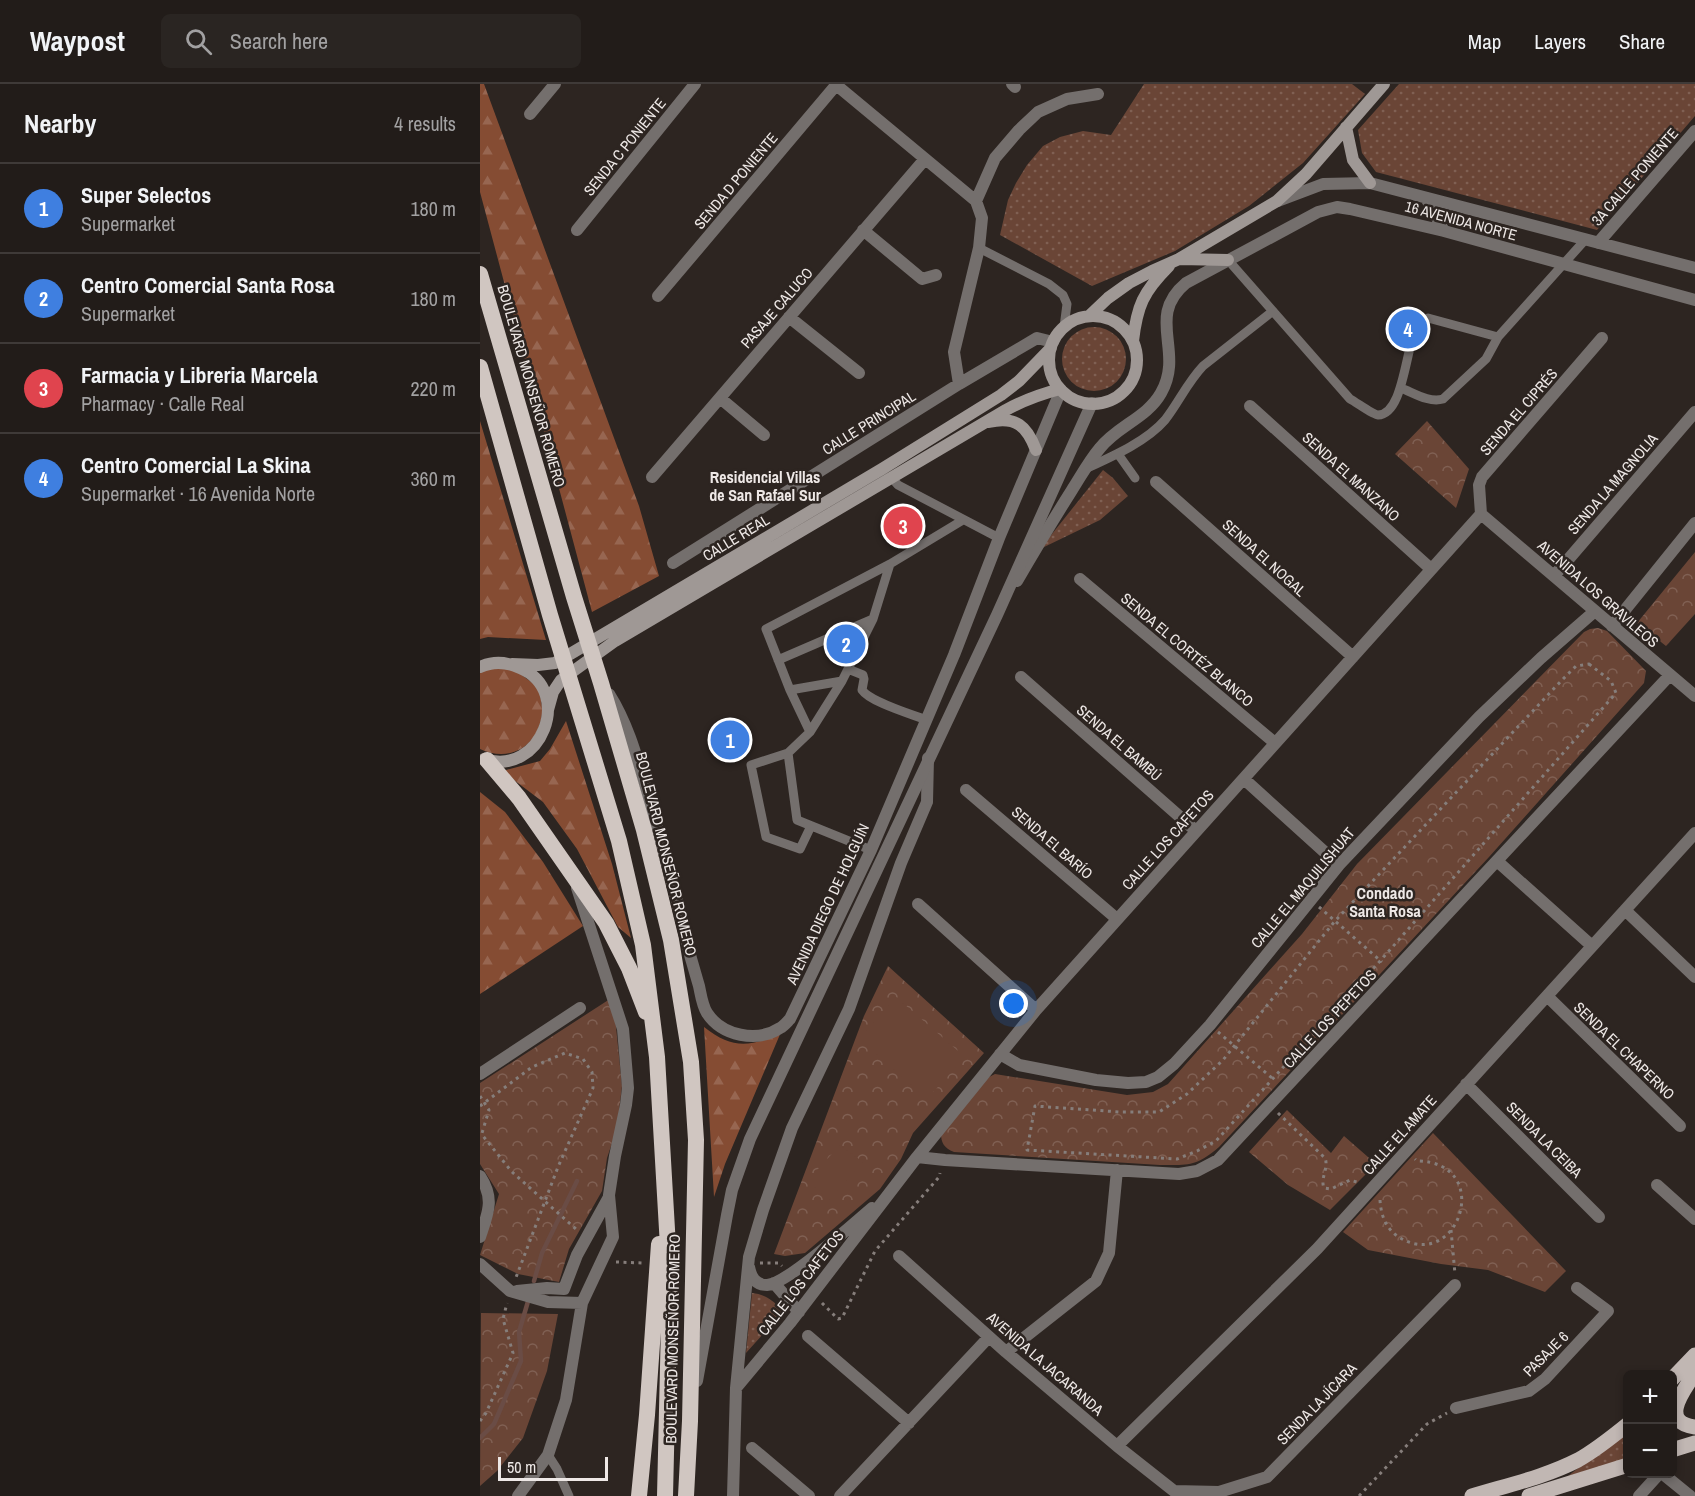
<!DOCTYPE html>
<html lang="en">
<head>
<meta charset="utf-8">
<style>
	body { margin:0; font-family:"Archivo Narrow",sans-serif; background:#2a2522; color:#f1f3f6 }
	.controls { position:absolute; right:18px; bottom:18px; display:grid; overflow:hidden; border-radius:9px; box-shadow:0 3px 9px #0003 }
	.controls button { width:54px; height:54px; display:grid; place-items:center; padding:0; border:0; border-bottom:2px solid #3f3a38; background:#221c19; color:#f1f3f6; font:30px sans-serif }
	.scale { position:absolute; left:18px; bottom:15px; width:110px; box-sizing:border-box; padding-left:6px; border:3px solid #eee8e6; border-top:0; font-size:16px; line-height:21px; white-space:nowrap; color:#eee8e6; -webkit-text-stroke:4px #2d2521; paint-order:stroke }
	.you { position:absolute; left:534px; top:920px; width:21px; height:21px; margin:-15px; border:4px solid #fff; border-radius:50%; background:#1a73e8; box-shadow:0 0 0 9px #1a73e833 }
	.badge { display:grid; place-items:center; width:39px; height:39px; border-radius:50%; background:#8c9099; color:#fff; font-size:20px; font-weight:700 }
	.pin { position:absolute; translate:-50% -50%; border:3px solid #fff; box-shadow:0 2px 6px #0006 }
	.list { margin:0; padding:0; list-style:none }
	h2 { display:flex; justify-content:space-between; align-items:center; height:78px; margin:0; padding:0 24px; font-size:26px }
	h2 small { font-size:20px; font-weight:400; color:#a2a1a2 }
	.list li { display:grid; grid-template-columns:39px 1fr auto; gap:18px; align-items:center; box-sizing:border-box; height:90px; padding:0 24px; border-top:2px solid #3f3a38 }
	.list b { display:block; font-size:22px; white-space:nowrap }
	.list p { margin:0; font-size:20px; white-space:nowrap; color:#a2a1a2 }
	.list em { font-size:20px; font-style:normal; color:#a2a1a2 }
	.icon { flex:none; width:33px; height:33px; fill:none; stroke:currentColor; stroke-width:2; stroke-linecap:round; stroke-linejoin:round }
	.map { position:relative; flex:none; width:1215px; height:1412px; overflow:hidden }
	header { display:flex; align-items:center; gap:36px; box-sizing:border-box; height:84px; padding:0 30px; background:#221c19; border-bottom:2px solid #3f3a38 }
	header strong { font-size:28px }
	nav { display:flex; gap:33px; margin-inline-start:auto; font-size:21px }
	.search { width:420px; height:54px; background:#2a2522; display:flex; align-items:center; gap:15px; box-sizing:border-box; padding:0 21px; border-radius:9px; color:#a2a1a2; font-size:22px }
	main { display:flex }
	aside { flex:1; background:#221c19 }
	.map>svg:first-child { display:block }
	.grass { fill:url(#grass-dots) }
	.forest { fill:url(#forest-firs) }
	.park { fill:url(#park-crowns) }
	.garden { fill:#6a4536 }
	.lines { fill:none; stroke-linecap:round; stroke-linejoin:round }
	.stream { stroke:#6a4c45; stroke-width:4.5 }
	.path { stroke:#867e7b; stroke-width:3; stroke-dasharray:3 4.5; stroke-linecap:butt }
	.service { stroke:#746f6d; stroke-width:9 }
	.pedestrian { stroke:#746f6d; stroke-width:12 }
	.minor { stroke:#746f6d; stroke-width:12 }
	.tertiary { stroke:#746f6d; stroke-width:12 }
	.secondary { stroke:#9f9895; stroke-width:12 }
	.primary { stroke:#c1b7b3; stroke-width:15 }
	.trunk { stroke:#d0c6c1; stroke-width:16 }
	.labels { text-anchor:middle; stroke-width:5; stroke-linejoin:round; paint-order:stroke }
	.street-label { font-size:15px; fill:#eee8e6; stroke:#2d2521 }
	.neighbourhood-label { font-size:16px; font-weight:bold; fill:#eee8e6; stroke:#2d2521 }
</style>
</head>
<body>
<header>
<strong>Waypost</strong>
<div class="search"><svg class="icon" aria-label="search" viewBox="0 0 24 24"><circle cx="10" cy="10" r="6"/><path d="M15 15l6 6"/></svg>Search here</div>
<nav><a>Map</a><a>Layers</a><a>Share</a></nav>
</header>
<main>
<aside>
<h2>Nearby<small>4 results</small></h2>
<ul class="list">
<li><span class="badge" style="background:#3f7fe0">1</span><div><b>Super Selectos</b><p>Supermarket</p></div><em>180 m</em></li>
<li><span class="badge" style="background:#3f7fe0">2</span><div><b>Centro Comercial Santa Rosa</b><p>Supermarket</p></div><em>180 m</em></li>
<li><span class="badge" style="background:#e0444e">3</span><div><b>Farmacia y Libreria Marcela</b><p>Pharmacy · Calle Real</p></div><em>220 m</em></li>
<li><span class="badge" style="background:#3f7fe0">4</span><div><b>Centro Comercial La Skina</b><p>Supermarket · 16 Avenida Norte</p></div><em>360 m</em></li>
</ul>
</aside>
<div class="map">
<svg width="1215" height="1412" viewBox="0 0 1215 1412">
	<defs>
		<pattern id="grass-dots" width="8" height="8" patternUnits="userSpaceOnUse" patternTransform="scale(1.5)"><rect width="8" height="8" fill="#6a4536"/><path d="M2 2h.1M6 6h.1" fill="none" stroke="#806053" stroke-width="1.8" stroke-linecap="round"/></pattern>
		<pattern id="forest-firs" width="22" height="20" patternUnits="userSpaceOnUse" patternTransform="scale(1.5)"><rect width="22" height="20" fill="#854c33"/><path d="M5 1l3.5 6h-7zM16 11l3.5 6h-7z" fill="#976651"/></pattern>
		<pattern id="park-crowns" width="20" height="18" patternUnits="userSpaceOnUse" patternTransform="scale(1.5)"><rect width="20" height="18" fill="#6a4536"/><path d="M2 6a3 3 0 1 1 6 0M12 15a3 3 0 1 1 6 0" fill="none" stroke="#806053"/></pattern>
	</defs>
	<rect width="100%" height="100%" fill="#2d2521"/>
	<path class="grass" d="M664,0h208l13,10 -62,69 -54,43 -74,45 -83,35 -92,-51 8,-35 8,-17 11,-18 16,-19 17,-9 23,-6 28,4z
		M919,0h296v32l-98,114 -221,-58 -14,-19 -4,-23z
		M582 275a32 32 0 1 1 64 0a32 32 0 1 1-64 0Z
		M623,386l10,8 15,18 -28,24 -60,29z
		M272,1209c14,1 22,9 32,18l-38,42z
		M1147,1346v30l-59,16z"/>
	<path class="forest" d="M0,0h4l155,422 20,70 -67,36 -112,-420z
		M0,337l66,219 -58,-3 -8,2z
		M13,583l19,1 26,19c2,8 5,19 4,27 -4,33 -33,49 -62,35v-76z
		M86,637l46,143 19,74 -13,-11 -41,-78 -34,-47 -41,-31 38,-10 10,-12z
		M0,708l25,20 38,50 40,64 -103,68z
		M224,943c28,22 46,21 77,5l-56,132 -11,33z"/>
	<path class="park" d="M947,337l42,48 -13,39 -61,-54z
		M1215,468v62l-29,32 -29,-23z
		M1118,544l9,3 39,40 -2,12 -155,174 -270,290c-23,20 -31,18 -59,18l-206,-13c-10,-4 -13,-9 -13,-19l44,-54 10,-5 132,21 26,-3 15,-8 134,-150 55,-70 227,-232 6,-3z
		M408,882l96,87 -71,80 -12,26 -21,30 -75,64 -20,3 -11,-2 90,-238z
		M133,913l9,89 -5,42 -10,30 -5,33 -33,58 -10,33 -41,-8 -38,-19 19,-61 -19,-30v-81z
		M807,1026l44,43 13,-17 32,28 -46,46 -42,-25 -39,-33z
		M953,1049l133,138 -21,21 -57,-22 -47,-6 -73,-14 -25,-18z
		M1,1229l77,1 -11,57 -24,67 -26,33 -17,15z"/>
	<path class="garden" d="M416,913l69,60 -38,42 -68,-60z
		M360,1061l23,17 -34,38 -22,-19z"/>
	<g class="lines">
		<path class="stream" d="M54,1197l8,-28 35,-72
			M0,1354l14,-14 27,-63 -2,-29 10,-34"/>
		<path class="path" d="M1109,580l22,17 5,12 -235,267 -165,181 -19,10 -20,8 -150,-9 8,-44 85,6h39l28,-18 36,-34 112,-139 227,-241 14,-14z
			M839,823l63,55
			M738,948l54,46
			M0,1012l9,14 -7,23 1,3 29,36 64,57
			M0,1022l52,-39 33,-14 18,6 9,13 1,16 -35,79 -43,113
			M798,1029l47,45c4,10 -5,20 -1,30l7,1 19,-9 10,3
			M900,1116c1,17 7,31 22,39 58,31 92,-77 15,-78l-2,-2
			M971,1146l4,44
			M136,1178l26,1
			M280,1179h19l3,3
			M342,1219l16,16 4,-1 33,-67 64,-74 1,-4
			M0,1337l6,-8 27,-60 -10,-34 4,-16
			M879,1412l68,-72 20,-11"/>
		<path class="service" d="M499,164l70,36 14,11 4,9 -3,23
			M748,176l122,139c6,3 23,16 28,16 28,-1 27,-77 42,-92 3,-3 4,-3 8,-5l70,19
			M921,304c13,5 28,15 42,11l43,-40 12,-22 87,-97
			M638,370l17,24
			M605,385c26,-12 61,-27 80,-49 14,-18 22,-37 38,-54l70,-55
			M411,393l7,8 101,53
			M298,576l95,-41
			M368,585l15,6 1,4 -2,11c8,12 49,24 64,30
			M310,606l52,-9
			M330,648l-20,-42 -24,-61 124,-65 73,-44
			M308,669l-37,12 15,72 34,12 11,-23
			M391,766l-74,-30 -9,-67 22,-21 32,-51 31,-62 17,-55
			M68,1371l9,14 12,27"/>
		<path class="pedestrian" d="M1183,1390l27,22
			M1159,1412l20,-22"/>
		<path class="minor" d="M355,0l141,117
			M532,0l3,3
			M50,30l25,-30
			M946,114l18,33
			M798,117l45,-17 47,-1 325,85
			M97,146l118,-146
			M383,146l59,49 14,-4
			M1118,159l97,-112
			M178,212l179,-212
			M309,233l70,56
			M479,300l-5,-32 25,-104 3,-30 -6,-17 19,-43 24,-28 19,-18 29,-13 31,-5
			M240,314l44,37
			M770,322l181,163
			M172,393l273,-318
			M676,398l197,175
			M1001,430l214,182
			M1001,430l-2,-29 3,-8 120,-139
			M193,479l286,-179 78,-46 16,4
			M1074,492l141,-164
			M600,495l195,164
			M537,497c18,-31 36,-61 55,-91 9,-14 17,-29 28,-42 17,-22 47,-30 61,-55 24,-42 -16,-76 25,-110l132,-71 19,-5 13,2 94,22 251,69
			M1132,542l83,-103
			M541,593l175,154
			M764,695l95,86
			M486,706l151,129
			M1017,777l95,85
			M438,820l118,106
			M1145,826l70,67
			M1067,912l133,130
			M520,970l19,11 77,15 32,3 18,-1 12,-5 16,-13 36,-39 129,-160 140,-148 62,-59 54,-47
			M0,990l100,-66
			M986,1000l133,133
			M437,1073l28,3 234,14 18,-3 21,-11 452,-485
			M0,1092c15,23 8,37 0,61
			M1177,1101l38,34
			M419,1172l107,96 111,94 57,45 45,1 48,-15 188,-192
			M0,1180l30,27 38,11 34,1 31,-66 -4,-42 6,-39 11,-51 2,-17 -5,-59 -46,-141
			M269,1183c2,10 6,18 18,18 20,-1 86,-61 105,-77
			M294,1199l25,29
			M37,1207l30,-3 17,1 13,-34 32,-58
			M328,1252l101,87
			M526,1268l90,-71 13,-28 8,-83
			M256,1304l54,-65 127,-166 119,-147 445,-496
			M976,1324l73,-17 16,-12 63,-68 -31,-23
			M637,1362l200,-197 378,-416
			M272,1364l57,48
			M38,1412l30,-41 18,-55 16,-97
			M253,1412l3,-108 13,-131 14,-47 29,-82 57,-119 52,-146 26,-61 1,-44
			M360,1412l149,-159"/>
		<path class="tertiary" d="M129,610c19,30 28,64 38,98 13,45 26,91 37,137 4,19 9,38 15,57 2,9 3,19 8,27 15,23 50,30 73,15 4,-2 7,-6 10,-9l81,-169 83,-195 45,-117 62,-148
			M217,1297l30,-166 5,-25 18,-51 247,-524 95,-212"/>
		<path class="secondary" d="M866,43l7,33 17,23
			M700,175l48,1
			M609,232l19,-18 21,-15 23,-12 27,-12 98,-58 29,-27 78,-90
			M569 276a44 44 0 1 1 88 0a44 44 0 1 1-88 0Z
			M653,257c4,-35 10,-49 36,-75
			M509,338c27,-6 38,4 47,28
			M32,580l26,1 17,-2 327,-194 119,-74 18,-14 32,-33
			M0,583c13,-6 27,-5 40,1 55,23 21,110 -36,91
			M68,626l5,-18 8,-12 54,-39 391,-231c18,-10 35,-16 54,-21"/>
		<path class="primary" d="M1215,1289c-11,17 -37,49 0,54
			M1192,1295l23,-24
			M1192,1366l23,-7
			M992,1412c36,-11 73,-19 106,-36 18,-10 34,-23 50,-36
			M1049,1412l99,-31"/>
		<path class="trunk" d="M0,190l94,323 27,86 43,147 27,110 20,122 5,78 -6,281 -4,75
			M0,283l70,248 69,226 24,104 14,112 13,224 -5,215
			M7,676l32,38 87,125 23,45 17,44
			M159,1412l8,-81 12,-171"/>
	</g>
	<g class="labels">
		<g class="street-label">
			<text transform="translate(145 63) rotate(-51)" y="5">SENDA C PONIENTE</text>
			<text transform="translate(1155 93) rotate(-49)" y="5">3A CALLE PONIENTE</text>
			<text transform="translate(256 97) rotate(-50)" y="5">SENDA D PONIENTE</text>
			<text transform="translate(981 137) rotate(15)" y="5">16 AVENIDA NORTE</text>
			<text transform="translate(297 224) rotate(-49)" y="5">PASAJE CALUCO</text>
			<text transform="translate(51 302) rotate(74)" y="5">BOULEVARD MONSEÑOR ROMERO</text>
			<text transform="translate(1039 328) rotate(-49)" y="5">SENDA EL CIPRÉS</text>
			<text transform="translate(389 339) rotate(-32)" y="5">CALLE PRINCIPAL</text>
			<text transform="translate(871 393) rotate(42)" y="5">SENDA EL MANZANO</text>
			<text transform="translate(1133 400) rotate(-49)" y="5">SENDA LA MAGNOLIA</text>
			<text transform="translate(256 454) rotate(-31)" y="5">CALLE REAL</text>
			<text transform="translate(784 474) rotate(42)" y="5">SENDA EL NOGAL</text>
			<text transform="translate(1118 510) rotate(41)" y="5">AVENIDA LOS GRAVILEOS</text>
			<text transform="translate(707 566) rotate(40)" y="5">SENDA EL CORTÉZ BLANCO</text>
			<text transform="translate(639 659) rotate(41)" y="5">SENDA EL BAMBÚ</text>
			<text transform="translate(688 756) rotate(-48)" y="5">CALLE LOS CAFETOS</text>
			<text transform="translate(572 759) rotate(41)" y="5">SENDA EL BARÍO</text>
			<text transform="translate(186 770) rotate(76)" y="5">BOULEVARD MONSEÑOR ROMERO</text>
			<text transform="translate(823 804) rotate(-50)" y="5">CALLE EL MAQUILISHUAT</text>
			<text transform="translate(348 820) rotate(-65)" y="5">AVENIDA DIEGO DE HOLGUÍN</text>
			<text transform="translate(850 935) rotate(-47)" y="5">CALLE LOS PEPETOS</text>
			<text transform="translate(1144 967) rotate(44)" y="5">SENDA EL CHAPERNO</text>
			<text transform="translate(920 1051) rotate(-48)" y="5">CALLE EL AMATE</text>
			<text transform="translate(1064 1056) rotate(45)" y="5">SENDA LA CEIBA</text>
			<text transform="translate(321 1199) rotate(-52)" y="5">CALLE LOS CAFETOS</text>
			<text transform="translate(193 1255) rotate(-89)" y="5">BOULEVARD MONSEÑOR ROMERO</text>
			<text transform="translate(1066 1270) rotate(-45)" y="5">PASAJE 6</text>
			<text transform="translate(565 1280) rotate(41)" y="5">AVENIDA LA JACARANDA</text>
			<text transform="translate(837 1320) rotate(-46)" y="5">SENDA LA JÍCARA</text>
		</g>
		<g class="neighbourhood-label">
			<text x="285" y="399">Residencial Villas<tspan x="285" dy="18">de San Rafael Sur</tspan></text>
			<text x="905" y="815">Condado<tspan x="905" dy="18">Santa Rosa</tspan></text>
		</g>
	</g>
</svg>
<div class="controls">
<button>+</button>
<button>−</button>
</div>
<div class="scale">50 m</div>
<div class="you"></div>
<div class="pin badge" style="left:250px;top:656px;background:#3f7fe0">1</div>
<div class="pin badge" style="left:366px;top:560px;background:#3f7fe0">2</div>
<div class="pin badge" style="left:423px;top:442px;background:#e0444e">3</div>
<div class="pin badge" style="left:928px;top:245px;background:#3f7fe0">4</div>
</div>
</main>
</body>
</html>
